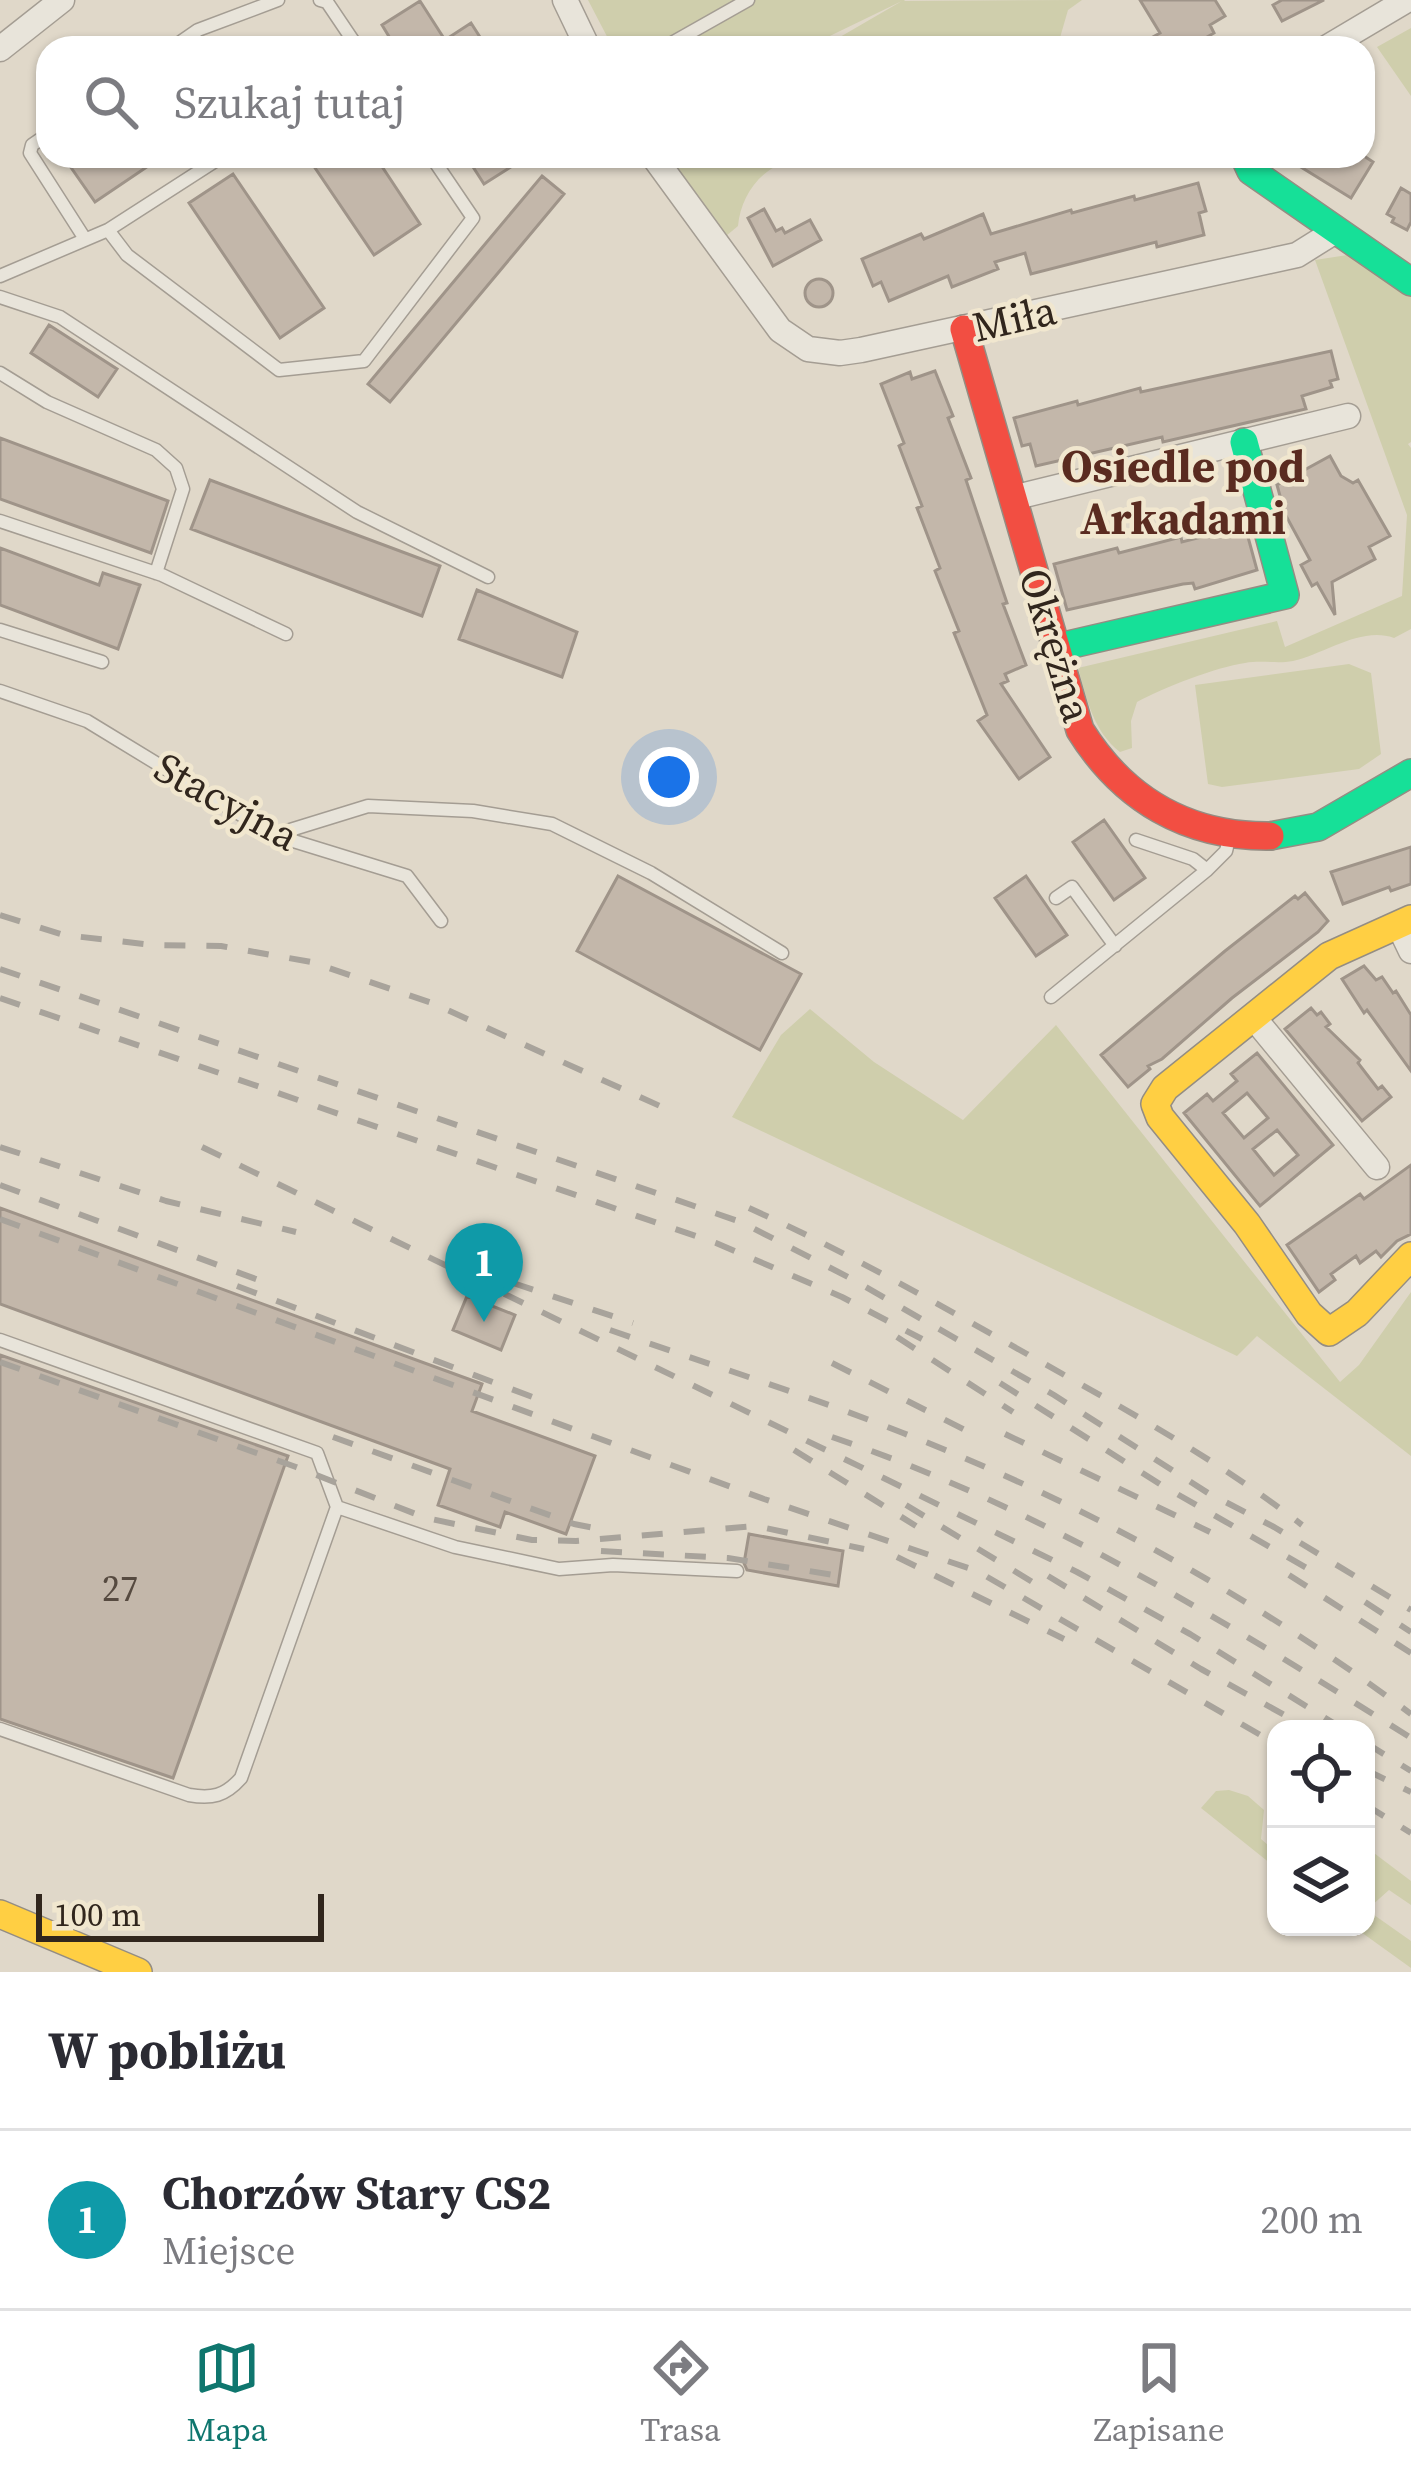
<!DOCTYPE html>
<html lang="pl">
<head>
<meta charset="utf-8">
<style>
	body { margin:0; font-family:"Source Serif 4",serif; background:#f7f7f7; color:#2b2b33 }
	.controls { position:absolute; right:36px; bottom:36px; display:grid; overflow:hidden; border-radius:24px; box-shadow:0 3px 9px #0004 }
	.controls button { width:108px; height:108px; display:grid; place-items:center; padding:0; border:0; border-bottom:3px solid #e1e1e2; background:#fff; color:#2b2b33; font:60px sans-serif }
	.scale { position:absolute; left:36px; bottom:30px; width:288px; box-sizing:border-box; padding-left:12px; border:6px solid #31261d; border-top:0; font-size:33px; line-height:42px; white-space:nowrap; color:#31261d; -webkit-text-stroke:9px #f1e7cf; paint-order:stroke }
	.you { position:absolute; left:669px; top:777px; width:42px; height:42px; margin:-30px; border:9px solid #fff; border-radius:50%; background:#1a73e8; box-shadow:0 0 0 18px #1a73e833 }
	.badge { display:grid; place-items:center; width:78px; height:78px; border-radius:50%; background:#0f766e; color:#fff; font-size:39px; font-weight:700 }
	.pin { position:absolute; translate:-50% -99px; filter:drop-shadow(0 3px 6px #0008) }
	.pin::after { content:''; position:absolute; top:63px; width:42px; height:36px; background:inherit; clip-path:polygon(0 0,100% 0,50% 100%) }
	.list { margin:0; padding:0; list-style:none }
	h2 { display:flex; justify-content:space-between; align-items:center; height:156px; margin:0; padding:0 48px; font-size:51px }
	h2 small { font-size:39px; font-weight:400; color:#7c7c81 }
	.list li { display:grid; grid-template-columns:78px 1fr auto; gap:36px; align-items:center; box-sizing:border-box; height:180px; padding:0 48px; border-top:3px solid #e1e1e2 }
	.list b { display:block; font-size:45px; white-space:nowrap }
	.list p { margin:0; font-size:39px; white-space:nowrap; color:#7c7c81 }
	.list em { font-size:39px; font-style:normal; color:#7c7c81 }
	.icon { flex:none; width:66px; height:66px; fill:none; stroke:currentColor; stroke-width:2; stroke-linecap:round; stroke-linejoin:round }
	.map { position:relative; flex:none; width:1411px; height:1972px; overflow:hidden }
	.search { position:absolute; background:#fff; box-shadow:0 3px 9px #0004; left:36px; right:36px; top:36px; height:132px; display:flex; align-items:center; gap:30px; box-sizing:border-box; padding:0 42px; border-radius:36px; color:#7c7c81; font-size:45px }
	.sheet { height:336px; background:#fff }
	nav { display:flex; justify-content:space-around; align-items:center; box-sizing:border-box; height:168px; border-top:3px solid #e1e1e2; background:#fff; font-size:33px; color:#7c7c81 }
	nav a { display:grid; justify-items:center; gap:6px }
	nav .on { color:#0f766e }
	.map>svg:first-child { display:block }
	.green { fill:#cfceac }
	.building { fill:#c3b7aa; stroke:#9f9489; stroke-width:3; fill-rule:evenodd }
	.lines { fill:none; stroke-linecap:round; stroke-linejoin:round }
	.lane-casing { stroke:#a49d93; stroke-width:15 }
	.street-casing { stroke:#a49d93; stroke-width:27 }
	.fast-casing { stroke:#948d83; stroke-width:30 }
	.slow-casing { stroke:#948d83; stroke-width:30 }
	.jam-casing { stroke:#948d83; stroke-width:30 }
	.lane { stroke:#e8e4da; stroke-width:12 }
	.street { stroke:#e8e4da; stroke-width:24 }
	.fast { stroke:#16e098; stroke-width:27 }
	.slow { stroke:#ffcf43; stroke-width:27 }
	.jam { stroke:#f24e42; stroke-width:27 }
	.rail { stroke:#a8a39b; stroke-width:6; stroke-dasharray:21 21; stroke-linecap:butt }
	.labels { text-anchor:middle; stroke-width:9; stroke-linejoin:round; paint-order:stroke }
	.number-label { font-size:36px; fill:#564a40 }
	.street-label { font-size:42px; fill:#31261d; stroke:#f1e7cf }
	.neighbourhood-label { font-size:45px; font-weight:bold; fill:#5a2b20; stroke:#f1e7cf }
</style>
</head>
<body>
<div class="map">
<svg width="1411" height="1972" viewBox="0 0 1411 1972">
	<rect width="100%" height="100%" fill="#e0d8c9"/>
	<path class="green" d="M588,0h316l1,1 177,-1 -14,10 -11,38h-236l81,-47 -97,47h-192z
		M1411,28v68l-34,-49z
		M659,156h217c-27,9 -51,0 -78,3 -35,5 -57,35 -60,67l-12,10z
		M1354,254l57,39v149l-3,2 3,4v181l-17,9c-33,-12 -69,16 -101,23 -15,3 -32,-1 -48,2 -29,4 -82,25 -108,39l-6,19 1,27 -12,4c-27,-21 -33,-53 -42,-84l199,-47 8,26 117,-51 5,-81 -92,-255z
		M1349,664l22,9 10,81 -22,15 -137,18 -14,-3 -13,-99z
		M810,1009l64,53 89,58 93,-95 284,357 19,-17 52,-73v164l-154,-120 -20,20 -505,-239 49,-82z
		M1229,1790l19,6 16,14 -3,29 15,13v16l-75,-60 15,-17z
		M1366,1847l45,34v24l-22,-15 -19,17 -4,-4c15,-28 0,-29 0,-56z
		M1367,1910l44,31v27l-57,-41h12z"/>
	<path class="building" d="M1140,0h75l10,16 -15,9 4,8 -26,15h-31l-6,-10 9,-5z
		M1282,0h42l-42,21 -9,-16z
		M420,1l25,39 26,-17 16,25h-91l-14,-23z
		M63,156h100l-68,46z
		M307,156h68l45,68 -46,31z
		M466,156h62l-44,28z
		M1283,156h81l9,6 -22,36z
		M233,174l91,134 -44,30 -91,-135z
		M542,176l22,18 -174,208 -22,-18z
		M1198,183l8,28 -7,2 5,22 -47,12 -1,-5 -125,32 -6,-21 -30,9 3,7 -46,18 -4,-11 -59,25 -8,-19 -8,4 -11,-27 59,-25 3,5 59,-25 8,20 80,-24 1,3 62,-17 1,4z
		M1401,188l10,6v28l-4,8 -15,-8 2,-4 -7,-4z
		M764,209l12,22 6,-3 3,5 25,-13 11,20 -48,26 -25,-48z
		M805 293a14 14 0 1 1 28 0a14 14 0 1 1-28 0Z
		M49,325l68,44 -19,28 -67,-44z
		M1331,351l7,28 -8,2 2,6 -30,9 4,13 -143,33 -1,-5 -126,29 -6,-22 -8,2 -8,-28 63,-17 1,4 62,-17 1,4z
		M935,371l18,45 -5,2 23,60 -5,2 41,123 -4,1 23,61 -21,9 3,7 -7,3 49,73 -31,22 -41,-58 9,-6 -33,-82 5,-2 -24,-60 5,-3 -23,-60 5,-2 -23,-60 5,-3 -23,-59 29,-12 2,7z
		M0,438l168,63 -17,52 -151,-54z
		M1330,456l11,20 12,7 5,-3 32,56 -21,11 6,12 -43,23 3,33 -18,-32 -5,3 -11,-21 9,-5 -25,-46 -8,-29z
		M210,480l230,86 -18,50 -231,-87z
		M1245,526l12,44 -62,19 -2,-6 -10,1 -116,26 -13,-46 63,-16 2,5 62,-16 1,5z
		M0,548l99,37 4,-12 37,12 -22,64 -118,-44z
		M477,590l100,42 -15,45 -103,-38z
		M1104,820l41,58 -31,22 -41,-58z
		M1411,847v37l-20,7 -2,-4 -46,17 -12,-32z
		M618,876l183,98 -41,76 -183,-99z
		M1026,876l41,59 -31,21 -41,-58z
		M1305,893l23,28 -10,11 -86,66 -70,61 -14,7 2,3 -22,18 -27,-32 124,-104 70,-55 3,3z
		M1364,966l12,14 6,-3 11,16 3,-2 15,24v56l-44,-61 -3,3 -22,-34z
		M1311,1008l6,7 4,-3 9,12 -4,3 34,33 -2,3 20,26 4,-3 9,11 -29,24 -77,-92z
		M1257,1053l76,92 -73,61 -76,-93 23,-19 6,7 24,-20 -6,-7zM1247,1093l21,25 -24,20 -21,-25zM1277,1130l21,25 -24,20 -21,-26z
		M1411,1165v69l-14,7 -16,16 -5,-6 -16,12 -4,-7 -25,18 4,6 -16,12 -32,-47 73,-51 4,5z
		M0,1208l482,176 -10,27 123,45 -29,78 -61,-22 -5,15 -62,-22 12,-36 -450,-165z
		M467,1296l48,19 -14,35 -48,-20z
		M0,1355l288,101 -115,322 -173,-59z
		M749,1534l94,17 -5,35 -91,-16 -3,-7z"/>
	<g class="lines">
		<defs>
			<path id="lane" d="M320,0l7,2 31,46
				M172,48l26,-18 80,-30
				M663,48l85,-48
				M48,134l-16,11 -2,8 55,86
				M108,230l19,25 152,115 85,-9 109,-143 -42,-62
				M0,276l108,-46 115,-74
				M0,297l60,20 297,195 131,65
				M0,373l47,29 109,48 20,18 7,21 -27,84
				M0,521l162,54 124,59
				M0,630l102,32
				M0,691l87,30 187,114 133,41 34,45
				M274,835l94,-29 105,5 79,13 99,49 131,80
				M1136,840l57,19 14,11
				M1056,898l16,-11 43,59
				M1051,997l156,-127 19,-19 4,-16
				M0,1340l317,113 20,54 118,40 104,22 54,-4 124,6
				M0,1729l189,66c23,4 36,1 52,-17l96,-271"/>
			<path id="street" d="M565,0l23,48
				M1326,48l81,-48
				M0,49l62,-49
				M653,156l127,174 28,19 32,4 21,-3 436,-95 40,-25
				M1012,498l336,-82
				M1398,924l13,27
				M1254,1018l123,149"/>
			<path id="fast" d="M1244,156l7,15 160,111
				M1055,648l230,-53 -41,-153
				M1270,836l48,-9 93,-54"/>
			<path id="slow" d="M1411,919l-82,37 -164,132 -10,16 5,13 87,107 62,90 20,18 28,-19 54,-57
				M0,1914l138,58"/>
			<path id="jam" d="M964,329l116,401c43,69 107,107 190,106"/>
		</defs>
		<use href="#lane" class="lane-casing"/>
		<use href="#street" class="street-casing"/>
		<use href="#fast" class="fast-casing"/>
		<use href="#slow" class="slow-casing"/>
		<use href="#jam" class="jam-casing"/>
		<use href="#lane" class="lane"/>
		<use href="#street" class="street"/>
		<use href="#fast" class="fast"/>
		<use href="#slow" class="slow"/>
		<use href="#jam" class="jam"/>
		<path class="rail" d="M0,915l64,20 89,10 68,1 90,16 121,41 239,108
			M0,969l741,253 109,56 204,117 154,98 66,34 137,83
			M0,998l716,245 126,54 80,42
			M0,1147l166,54 130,31
			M202,1147l875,425 113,62 153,95
			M0,1185l264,97
			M749,1208c96,43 187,95 278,146 94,53 190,105 275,171
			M0,1219l764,280 213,72 299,173
			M513,1283l120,40
			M237,1286l314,118
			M610,1330c98,34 197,65 293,103 180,70 353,165 508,281
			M897,1337l116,75
			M0,1362l296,105 130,51 106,22 44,1 180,-15 108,23
			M832,1363l137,69
			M1000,1383l163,103 156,89
			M1005,1434l205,98
			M333,1437l241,87 31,6
			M832,1437c207,70 395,185 579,301
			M794,1450l122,76
			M906,1505l133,81
			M601,1551l127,7 106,17
			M897,1557l167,82
			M1289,1575l122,78
			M1048,1576l153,93 109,60
			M1365,1602l46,30
			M1366,1743l45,28
			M1366,1770l45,22
			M1366,1805l45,28"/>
	</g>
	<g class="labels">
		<g class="number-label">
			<text x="120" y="1601">27</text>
		</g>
		<g class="street-label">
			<text transform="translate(1014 318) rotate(-13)" y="15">Miła</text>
			<text transform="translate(1056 645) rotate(73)" y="15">Okrężna</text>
			<text transform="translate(227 801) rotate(29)" y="15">Stacyjna</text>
		</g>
		<g class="neighbourhood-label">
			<text x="1183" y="482">Osiedle pod<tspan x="1183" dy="52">Arkadami</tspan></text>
		</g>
	</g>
</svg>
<div class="controls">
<button><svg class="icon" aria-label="locate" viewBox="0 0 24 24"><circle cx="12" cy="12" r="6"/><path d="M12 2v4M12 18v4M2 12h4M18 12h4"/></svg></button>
<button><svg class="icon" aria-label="layers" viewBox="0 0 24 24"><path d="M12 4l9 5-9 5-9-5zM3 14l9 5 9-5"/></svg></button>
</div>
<div class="scale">100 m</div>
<div class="you"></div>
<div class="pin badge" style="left:484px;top:1322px;background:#0f9aa8">1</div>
<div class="search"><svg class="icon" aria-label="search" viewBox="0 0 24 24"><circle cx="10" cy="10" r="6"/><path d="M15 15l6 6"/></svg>Szukaj tutaj</div>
</div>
<section class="sheet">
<h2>W pobliżu<small></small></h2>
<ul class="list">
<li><span class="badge" style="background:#0f9aa8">1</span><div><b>Chorzów Stary CS2</b><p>Miejsce</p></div><em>200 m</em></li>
</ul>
</section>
<nav>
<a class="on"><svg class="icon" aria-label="map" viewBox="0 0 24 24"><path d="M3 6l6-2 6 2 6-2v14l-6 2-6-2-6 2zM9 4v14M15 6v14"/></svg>Mapa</a>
<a><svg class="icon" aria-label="directions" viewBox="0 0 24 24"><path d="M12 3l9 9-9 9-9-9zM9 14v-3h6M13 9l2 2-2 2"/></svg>Trasa</a>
<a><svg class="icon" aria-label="saved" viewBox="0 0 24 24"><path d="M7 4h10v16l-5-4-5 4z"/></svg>Zapisane</a>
</nav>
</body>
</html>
